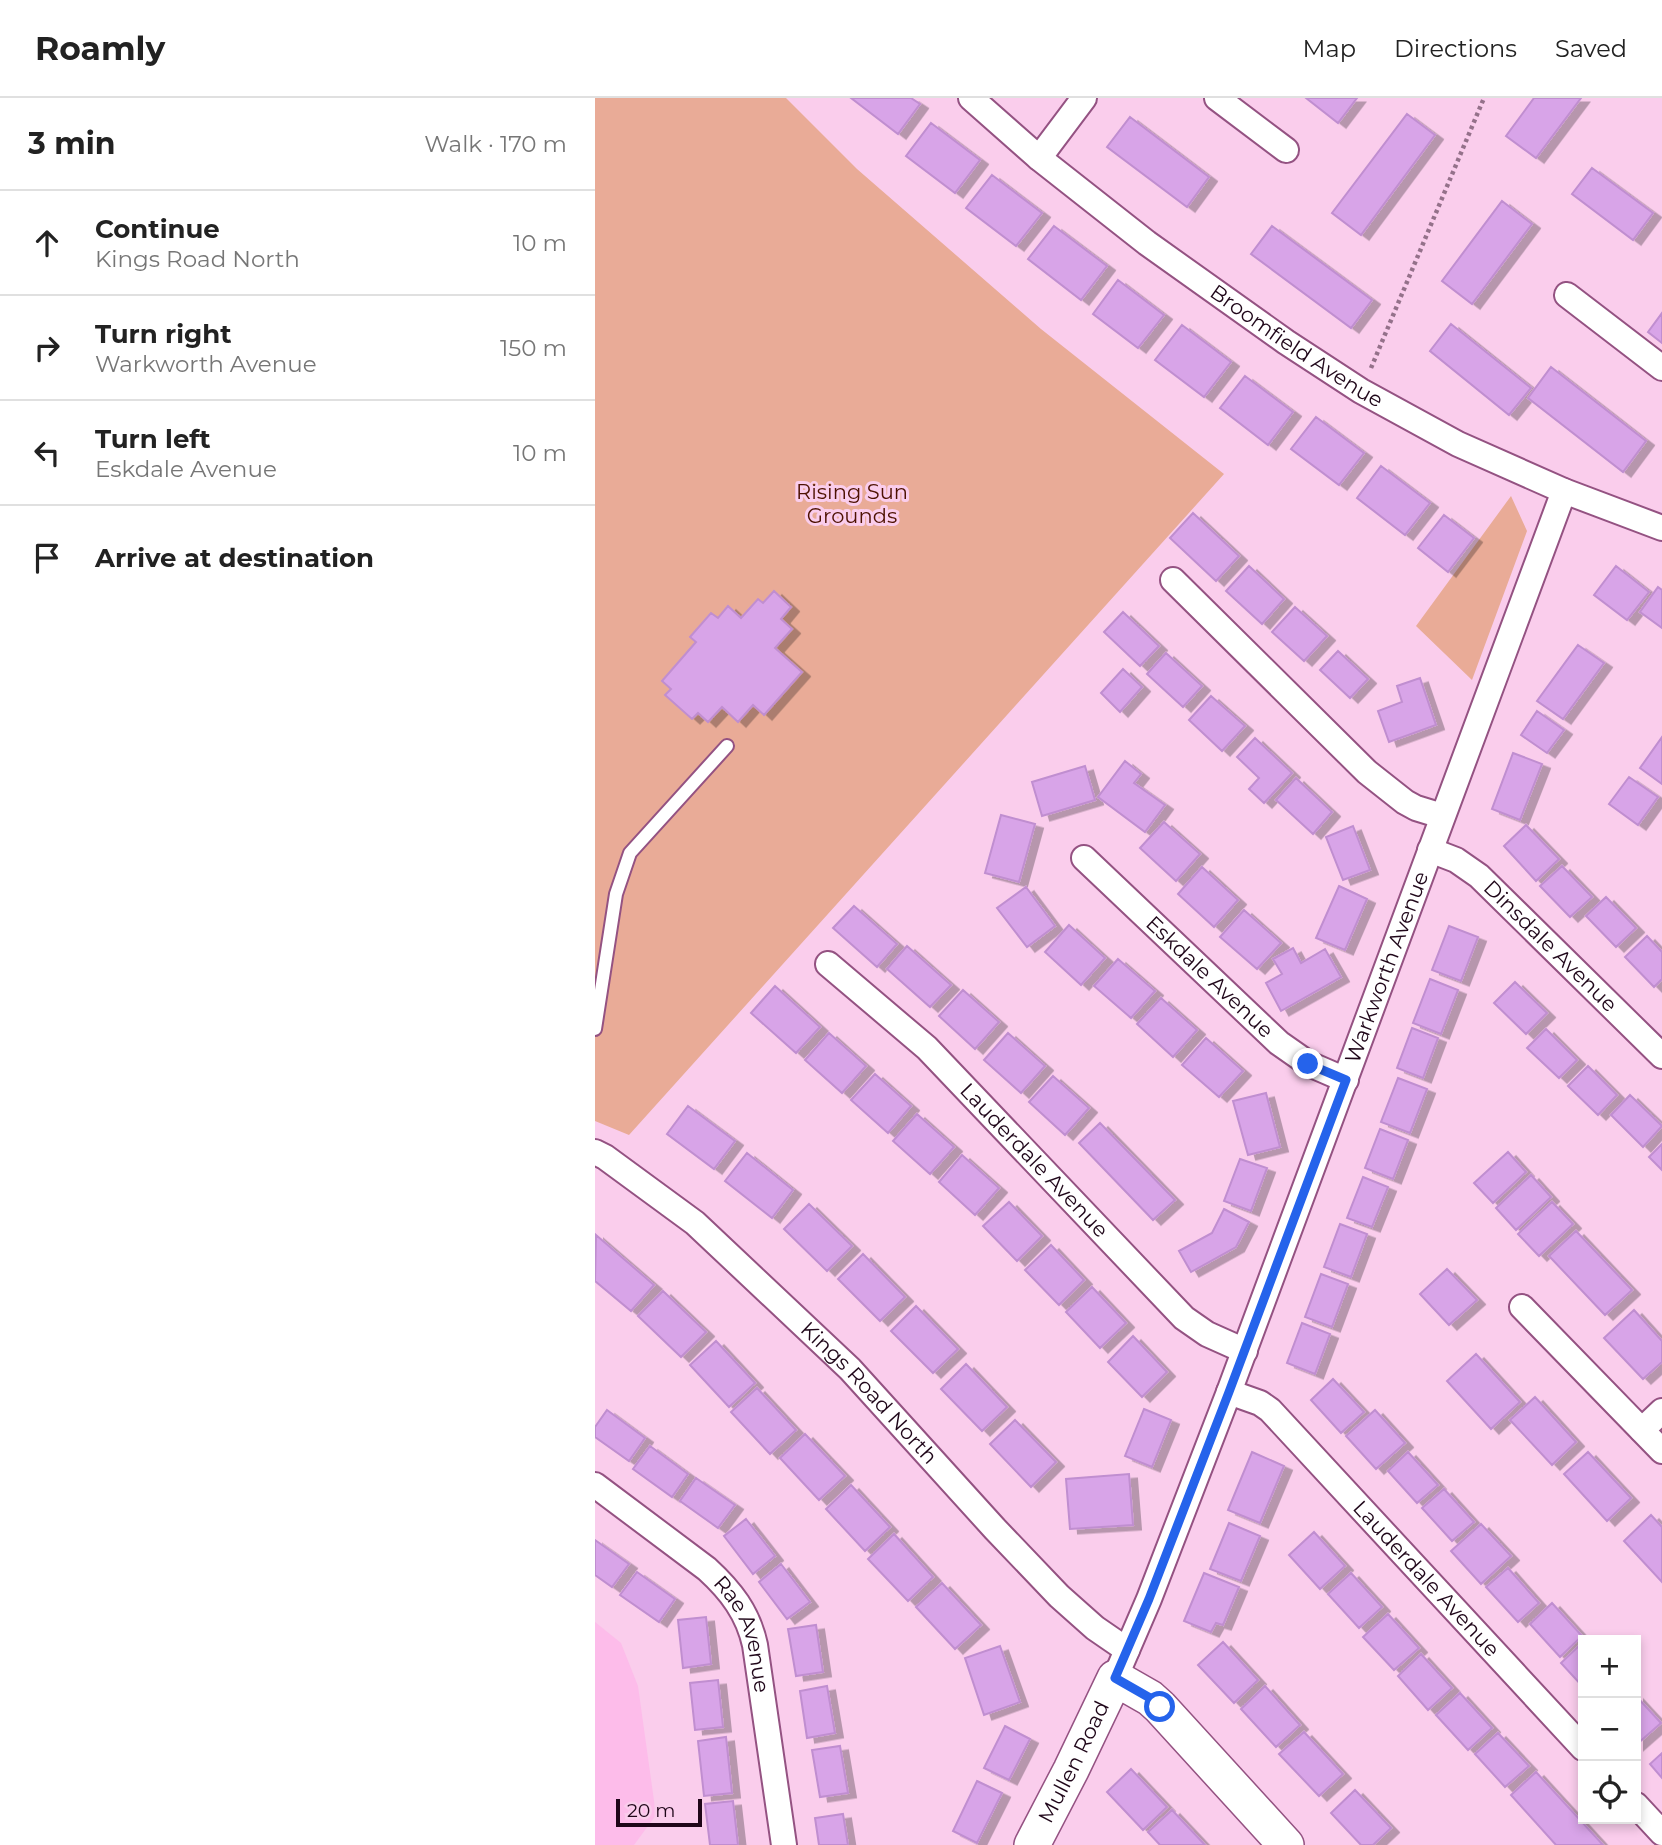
<!DOCTYPE html>
<html lang="en">
<head>
<meta charset="utf-8">
<style>
	body { margin:0; font-family:Montserrat,sans-serif; background:#f6f6f6; color:#222 }
	.controls { position:absolute; right:21px; bottom:21px; display:grid; overflow:hidden; border-radius:0px; box-shadow:0 4px 10px #0003 }
	.controls button { width:63px; height:63px; display:grid; place-items:center; padding:0; border:0; border-bottom:2px solid #e0e0e0; background:#fff; color:#222; font:35px sans-serif }
	.scale { position:absolute; left:21px; bottom:18px; width:86px; box-sizing:border-box; padding-left:7px; border:4px solid #1f0619; border-top:0; font-size:19px; line-height:24px; white-space:nowrap; color:#1f0619; -webkit-text-stroke:5px #facdec; paint-order:stroke }
	.stop { position:absolute; width:21px; height:21px; margin:-16px; border:5px solid #2563eb; border-radius:50%; background:#fff }
	.stop.end { background:#2563eb; border-color:#fff; box-shadow:0 2px 7px #0008 }
	.list { margin:0; padding:0; list-style:none }
	h2 { display:flex; justify-content:space-between; align-items:center; height:91px; margin:0; padding:0 28px; font-size:30px }
	h2 small { font-size:23px; font-weight:400; color:#767676 }
	.list li { display:grid; grid-template-columns:46px 1fr auto; gap:21px; align-items:center; box-sizing:border-box; height:105px; padding:0 28px; border-top:2px solid #e0e0e0 }
	.list b { display:block; font-size:26px; white-space:nowrap }
	.list p { margin:0; font-size:23px; white-space:nowrap; color:#767676 }
	.list em { font-size:23px; font-style:normal; color:#767676 }
	.icon { flex:none; width:38px; height:38px; fill:none; stroke:currentColor; stroke-width:2; stroke-linecap:round; stroke-linejoin:round }
	.map { position:relative; flex:none; width:1067px; height:1747px; overflow:hidden }
	header { display:flex; align-items:center; gap:42px; box-sizing:border-box; height:98px; padding:0 35px; background:#fff; border-bottom:2px solid #e0e0e0 }
	header strong { font-size:33px }
	nav { display:flex; gap:38px; margin-inline-start:auto; font-size:24px }
	main { display:flex }
	aside { flex:1; background:#fff }
	.map>svg:first-child { display:block }
	.built { fill:#fdbcea }
	.green { fill:#e9ab97 }
	.building { fill:#d8a4e8; stroke:#c08ed0; stroke-width:2; filter:url(#shadow) }
	.lines { fill:none; stroke-linecap:round; stroke-linejoin:round }
	.lane-casing { stroke:#945282; stroke-width:16 }
	.street-casing { stroke:#945282; stroke-width:28 }
	.secondary-casing { stroke:#945282; stroke-width:38 }
	.path { stroke:#94718a; stroke-width:4.5; stroke-dasharray:3.5 3.5; stroke-linecap:butt }
	.lane { stroke:#fff; stroke-width:12 }
	.street { stroke:#fff; stroke-width:24 }
	.secondary { stroke:#fff; stroke-width:35 }
	.route { stroke:#2563eb; stroke-width:9 }
	.labels { text-anchor:middle; stroke-width:6; stroke-linejoin:round; paint-order:stroke }
	.street-label { font-size:21px; fill:#1f0619; stroke:#facdec }
	.park-label { font-size:21px; fill:#4d1100; stroke:#facdec }
</style>
</head>
<body>
<header>
<strong>Roamly</strong>
<nav><a>Map</a><a>Directions</a><a>Saved</a></nav>
</header>
<main>
<aside>
<h2>3 min<small>Walk · 170 m</small></h2>
<ul class="list">
<li><svg class="icon" aria-label="ahead" viewBox="0 0 24 24"><path d="M12 20V5M6 11l6-6 6 6"/></svg><div><b>Continue</b><p>Kings Road North</p></div><em>10 m</em></li>
<li><svg class="icon" aria-label="right" viewBox="0 0 24 24"><path d="M7 20v-9h11M14 6l5 5-5 5"/></svg><div><b>Turn right</b><p>Warkworth Avenue</p></div><em>150 m</em></li>
<li><svg class="icon" aria-label="left" viewBox="0 0 24 24"><path d="M17 20v-9H6M10 6l-5 5 5 5"/></svg><div><b>Turn left</b><p>Eskdale Avenue</p></div><em>10 m</em></li>
<li><svg class="icon" aria-label="arrive" viewBox="0 0 24 24"><path d="M6 21V4h12l-3 4 3 4H6"/></svg><div><b>Arrive at destination</b></div></li>
</ul>
</aside>
<div class="map">
<svg width="1067" height="1747" viewBox="0 0 1067 1747">
	<defs>
		<filter id="shadow"><feDropShadow dx="8" dy="4.5" stdDeviation="0" flood-color="#0004"/></filter>
	</defs>
	<rect width="100%" height="100%" fill="#facdec"/>
	<path class="built" d="M0,1524l26,21 17,43 18,129 -22,30h-39z"/>
	<path class="green" d="M0,0h191l71,71 184,160 183,145 -595,661 -34,-14z
		M916,398l16,35 -55,149 -56,-54z"/>
	<path class="building" d="M256,0h60l9,6 -22,30z
		M711,0h51l-19,25z
		M939,0h47l-45,60 -30,-22z
		M812,16l28,21 -74,100 -29,-22z
		M535,19l79,60 -22,30 -80,-60z
		M336,25l49,37 -25,33 -49,-37z
		M997,70l61,45 -20,27 -61,-46z
		M397,77l50,38 -26,33 -50,-38z
		M907,103l30,23 -60,80 -30,-23z
		M459,128l53,40 -26,34 -53,-41z
		M677,128l100,74 -21,28 -100,-74z
		M523,182l46,35 -26,33 -45,-34z
		M1067,215v30l-14,-11z
		M856,226l80,64 -22,27 -79,-64z
		M587,227l49,37 -27,35 -49,-37z
		M956,269l95,74 -23,31 -95,-74z
		M650,278l48,36 -25,33 -48,-37z
		M721,319l48,36 -25,32 -48,-36z
		M786,368l49,37 -25,32 -48,-37z
		M598,415l46,43 -23,25 -46,-43z
		M849,417l30,23 -26,34 -30,-24z
		M654,468l35,33 -22,25 -36,-33z
		M1021,468l33,26 -22,28 -33,-25z
		M1063,489l4,3v38l-22,-16z
		M179,493l17,16 -10,12 11,10 -17,19 27,24 -38,43 -11,-10 -15,17 -16,-15 -14,15 -10,-9 -6,6 -27,-24 6,-6 -9,-8 34,-39 -6,-5 21,-24 7,5 10,-12 13,12 17,-19 5,4z
		M700,509l32,29 -23,25 -32,-29z
		M528,514l36,34 -19,20 -36,-34z
		M983,547l26,18 -41,56 -26,-18z
		M743,553l30,28 -18,19 -30,-28z
		M571,555l36,33 -19,21 -36,-33z
		M528,571l19,18 -22,25 -19,-19z
		M825,580l16,47 -47,17 -11,-31 24,-9 -5,-16z
		M616,598l34,30 -23,25 -33,-31z
		M942,613l27,19 -17,23 -26,-18z
		M1067,639v47l-22,-16z
		M660,640l37,35 -28,30 -15,-14 10,-11 -22,-21z
		M918,655l29,11 -22,56 -28,-11z
		M530,663l16,13 -7,9 31,22 -20,27 -47,-35z
		M490,668l10,34 -53,16 -10,-34z
		M1034,679l29,20 -20,28 -29,-21z
		M701,680l36,34 -19,22 -37,-34z
		M406,717l34,9 -16,58 -34,-9z
		M569,724l36,32 -24,27 -36,-33z
		M931,727l33,34 -23,22 -32,-35z
		M758,728l17,44 -27,10 -17,-43z
		M967,768l30,31 -22,20 -30,-31z
		M607,769l36,33 -24,27 -36,-33z
		M744,788l28,13 -22,51 -29,-12z
		M431,789l29,39 -28,21 -30,-39z
		M1011,799l30,31 -20,19 -30,-31z
		M259,808l43,38 -20,23 -44,-39z
		M649,812l37,33 -24,26 -37,-32z
		M474,827l36,33 -24,27 -36,-33z
		M854,828l29,11 -17,44 -29,-11z
		M1052,838l15,16v27l-8,8 -29,-30z
		M312,848l44,39 -21,22 -43,-38z
		M698,850l8,15 24,-14 16,28 -60,34 -15,-28 16,-9 -9,-15z
		M523,861l37,32 -24,27 -37,-32z
		M835,881l28,11 -17,44 -28,-11z
		M920,884l32,31 -21,21 -32,-31z
		M180,888l45,41 -24,26 -45,-40z
		M368,892l36,32 -24,27 -36,-33z
		M566,900l36,32 -24,27 -36,-33z
		M817,930l26,10 -15,40 -26,-10z
		M951,931l31,31 -18,18 -32,-30z
		M234,935l37,33 -24,27 -37,-33z
		M413,935l37,33 -24,27 -37,-33z
		M611,940l37,33 -24,26 -37,-32z
		M993,968l29,29 -19,20 -30,-29z
		M280,976l36,32 -23,27 -37,-33z
		M458,978l36,32 -24,27 -36,-33z
		M803,980l29,11 -17,44 -29,-11z
		M671,995l14,54 -32,8 -15,-54z
		M1035,997l32,31 -19,21 -32,-32z
		M93,1008l47,35 -21,28 -47,-35z
		M322,1016l37,33 -24,27 -37,-33z
		M505,1025l75,77 -22,20 -74,-77z
		M785,1031l28,11 -15,39 -28,-11z
		M1067,1046v26l-13,-13z
		M913,1054l18,20 -33,31 -19,-20z
		M152,1055l46,37 -21,28 -47,-37z
		M367,1057l37,33 -24,27 -36,-33z
		M645,1061l27,9 -16,43 -27,-10z
		M936,1077l20,22 -35,33 -20,-22z
		M768,1079l25,10 -16,40 -25,-9z
		M414,1104l33,34 -25,25 -34,-35z
		M957,1104l21,22 -34,32 -21,-22z
		M214,1106l43,42 -25,25 -43,-42z
		M629,1111l25,13 -13,25 -45,25 -12,-21 33,-18z
		M745,1126l27,10 -16,43 -27,-10z
		M981,1133l56,59 -27,25 -56,-59z
		M1,1137l58,50 -23,26 -36,-30z
		M456,1147l33,35 -25,25 -34,-35z
		M268,1156l42,43 -25,24 -42,-42z
		M852,1171l30,31 -28,25 -29,-31z
		M726,1176l27,10 -16,43 -27,-10z
		M497,1189l34,36 -26,25 -34,-36z
		M68,1193l43,41 -25,25 -43,-41z
		M321,1208l42,43 -25,24 -42,-42z
		M1039,1212l28,31v21l-19,17 -39,-41z
		M707,1225l28,11 -15,40 -28,-11z
		M538,1238l34,36 -25,25 -34,-35z
		M121,1243l39,42 -26,24 -39,-42z
		M881,1256l44,48 -29,27 -44,-48z
		M371,1266l41,43 -25,24 -41,-42z
		M738,1281l31,33 -23,21 -30,-33z
		M162,1290l39,42 -26,24 -39,-42z
		M940,1299l41,45 -24,23 -42,-45z
		M549,1311l27,11 -19,47 -27,-11z
		M12,1312l38,28 -16,23 -34,-24v-10z
		M780,1312l30,33 -29,26 -30,-33z
		M420,1322l41,42 -25,25 -41,-43z
		M210,1336l40,42 -26,24 -39,-42z
		M55,1348l38,28 -16,23 -39,-28z
		M657,1354l32,14 -24,57 -32,-13z
		M813,1354l30,33 -21,18 -29,-32z
		M993,1354l43,46 -24,23 -43,-47z
		M534,1376l4,51 -63,4 -4,-50z
		M101,1380l39,27 -17,23 -38,-27z
		M256,1387l39,42 -25,24 -39,-42z
		M849,1391l30,33 -22,19 -30,-33z
		M1056,1417l11,12v55l-38,-41z
		M151,1421l29,37 -22,18 -29,-38z
		M634,1425l31,13 -19,45 -31,-12z
		M886,1426l30,32 -30,28 -30,-33z
		M719,1434l31,34 -25,23 -31,-34z
		M299,1436l39,43 -25,24 -40,-42z
		M0,1442l34,24 -17,23 -17,-12z
		M186,1466l29,38 -23,17 -28,-37z
		M913,1470l31,35 -21,19 -32,-35z
		M42,1474l38,27 -16,23 -39,-27z
		M609,1475l35,14 -16,38 -7,-2 -5,9 -27,-11z
		M756,1475l31,34 -23,21 -31,-34z
		M347,1485l39,42 -26,24 -39,-42z
		M957,1505l30,33 -22,21 -30,-33z
		M793,1516l31,34 -25,22 -31,-33z
		M111,1519l5,47 -28,4 -5,-48z
		M221,1527l7,47 -27,4 -8,-47z
		M628,1544l35,38 -24,23 -36,-38z
		M988,1544v45l-22,-24z
		M405,1548l20,56 -36,13 -19,-57z
		M826,1556l31,34 -24,22 -30,-34z
		M123,1582l5,47 -28,3 -5,-47z
		M232,1588l8,47 -28,5 -7,-47z
		M670,1588l35,39 -24,22 -35,-38z
		M865,1595l32,35 -24,22 -32,-35z
		M1041,1598l25,27 -25,22z
		M410,1628l25,13 -21,41 -25,-12z
		M709,1634l39,42 -24,22 -40,-42z
		M903,1635l31,33 -24,21 -30,-33z
		M131,1639l6,56 -28,3 -6,-55z
		M245,1648l8,47 -28,4 -8,-47z
		M1067,1655v25l-12,-14z
		M536,1671l36,38 -24,23 -36,-38z
		M941,1674l67,73h-47l-45,-50z
		M382,1683l25,12 -25,50 -24,-12z
		M760,1692l36,38 -18,17h-12l-30,-32z
		M138,1703l5,44h-28l-5,-41z
		M577,1712l33,35h-45l-12,-13z
		M248,1716l5,31h-29l-4,-27z"/>
	<g class="lines">
		<defs>
			<path id="lane" d="M0,931l21,-135 14,-41 97,-107"/>
			<g id="street">
				<path id="s1" d="M376,0l68,60 108,85 139,99 75,49 97,53 106,47 98,37"/>
				<path d="M622,0l69,52"/>
				<path d="M444,60l45,-60"/>
				<path d="M972,197l95,73"/>
				<path d="M578,482l194,192 38,30 11,6 26,8"/>
				<path id="s2" d="M835,752l26,10 23,16 183,180"/>
				<path id="s3" d="M489,760l195,185 30,21 37,16"/>
				<path id="s4" d="M233,866l99,84 257,270 23,16 38,17"/>
				<path id="s5" d="M0,1054l10,5 90,66 155,146 145,160 64,67 36,32 32,22"/>
				<path d="M927,1209l140,144"/>
				<path id="s6" d="M634,1294l31,11 10,7 313,338"/>
				<path d="M1047,1332l20,-19"/>
				<path id="s7" d="M0,1387l112,84c24,22 41,44 48,76l29,200"/>
				<path id="s8" d="M520,1580l34,-79 80,-207 335,-901"/>
				<path d="M1041,1707l26,28"/>
			</g>
			<g id="secondary">
				<path id="s9" d="M437,1747l39,-75 44,-92 35,20 10,9 126,138"/>
			</g>
		</defs>
		<use href="#lane" class="lane-casing"/>
		<use href="#street" class="street-casing"/>
		<use href="#secondary" class="secondary-casing"/>
		<path class="path" d="M776,270l113,-270"/>
		<use href="#lane" class="lane"/>
		<use href="#street" class="street"/>
		<use href="#secondary" class="secondary"/>
	</g>
	<g class="lines">
		<path class="route" d="M565,1609l-10,-9 -35,-20 34,-79 80,-207 117,-312 -38,-16"/>
	</g>
	<g class="labels">
		<g class="street-label">
			<text dy="7" stroke="none"><textPath href="#s1" startOffset="410">Broomfield Avenue</textPath></text>
			<text dy="7" stroke="none"><textPath href="#s2" startOffset="156">Dinsdale Avenue</textPath></text>
			<text dy="7" stroke="none"><textPath href="#s8" startOffset="761">Warkworth Avenue</textPath></text>
			<text dy="7" stroke="none"><textPath href="#s3" startOffset="173">Eskdale Avenue</textPath></text>
			<text dy="7" stroke="none"><textPath href="#s4" startOffset="285">Lauderdale Avenue</textPath></text>
			<text dy="7" stroke="none"><textPath href="#s5" startOffset="366">Kings Road North</textPath></text>
			<text dy="7" stroke="none"><textPath href="#s6" startOffset="275">Lauderdale Avenue</textPath></text>
			<text dy="7" stroke="none"><textPath href="#s7" startOffset="217">Rae Avenue</textPath></text>
			<text dy="7" stroke="none"><textPath href="#s9" startOffset="93">Mullen Road</textPath></text>
		</g>
		<g class="park-label">
			<text x="257" y="401">Rising Sun<tspan x="257" dy="24">Grounds</tspan></text>
		</g>
	</g>
</svg>
<div class="controls">
<button>+</button>
<button>−</button>
<button><svg class="icon" aria-label="locate" viewBox="0 0 24 24"><circle cx="12" cy="12" r="6"/><path d="M12 2v4M12 18v4M2 12h4M18 12h4"/></svg></button>
</div>
<div class="scale">20 m</div>
<div class="stop" style="left:565px;top:1609px"></div>
<div class="stop end" style="left:713px;top:966px"></div>
</div>
</main>
</body>
</html>
